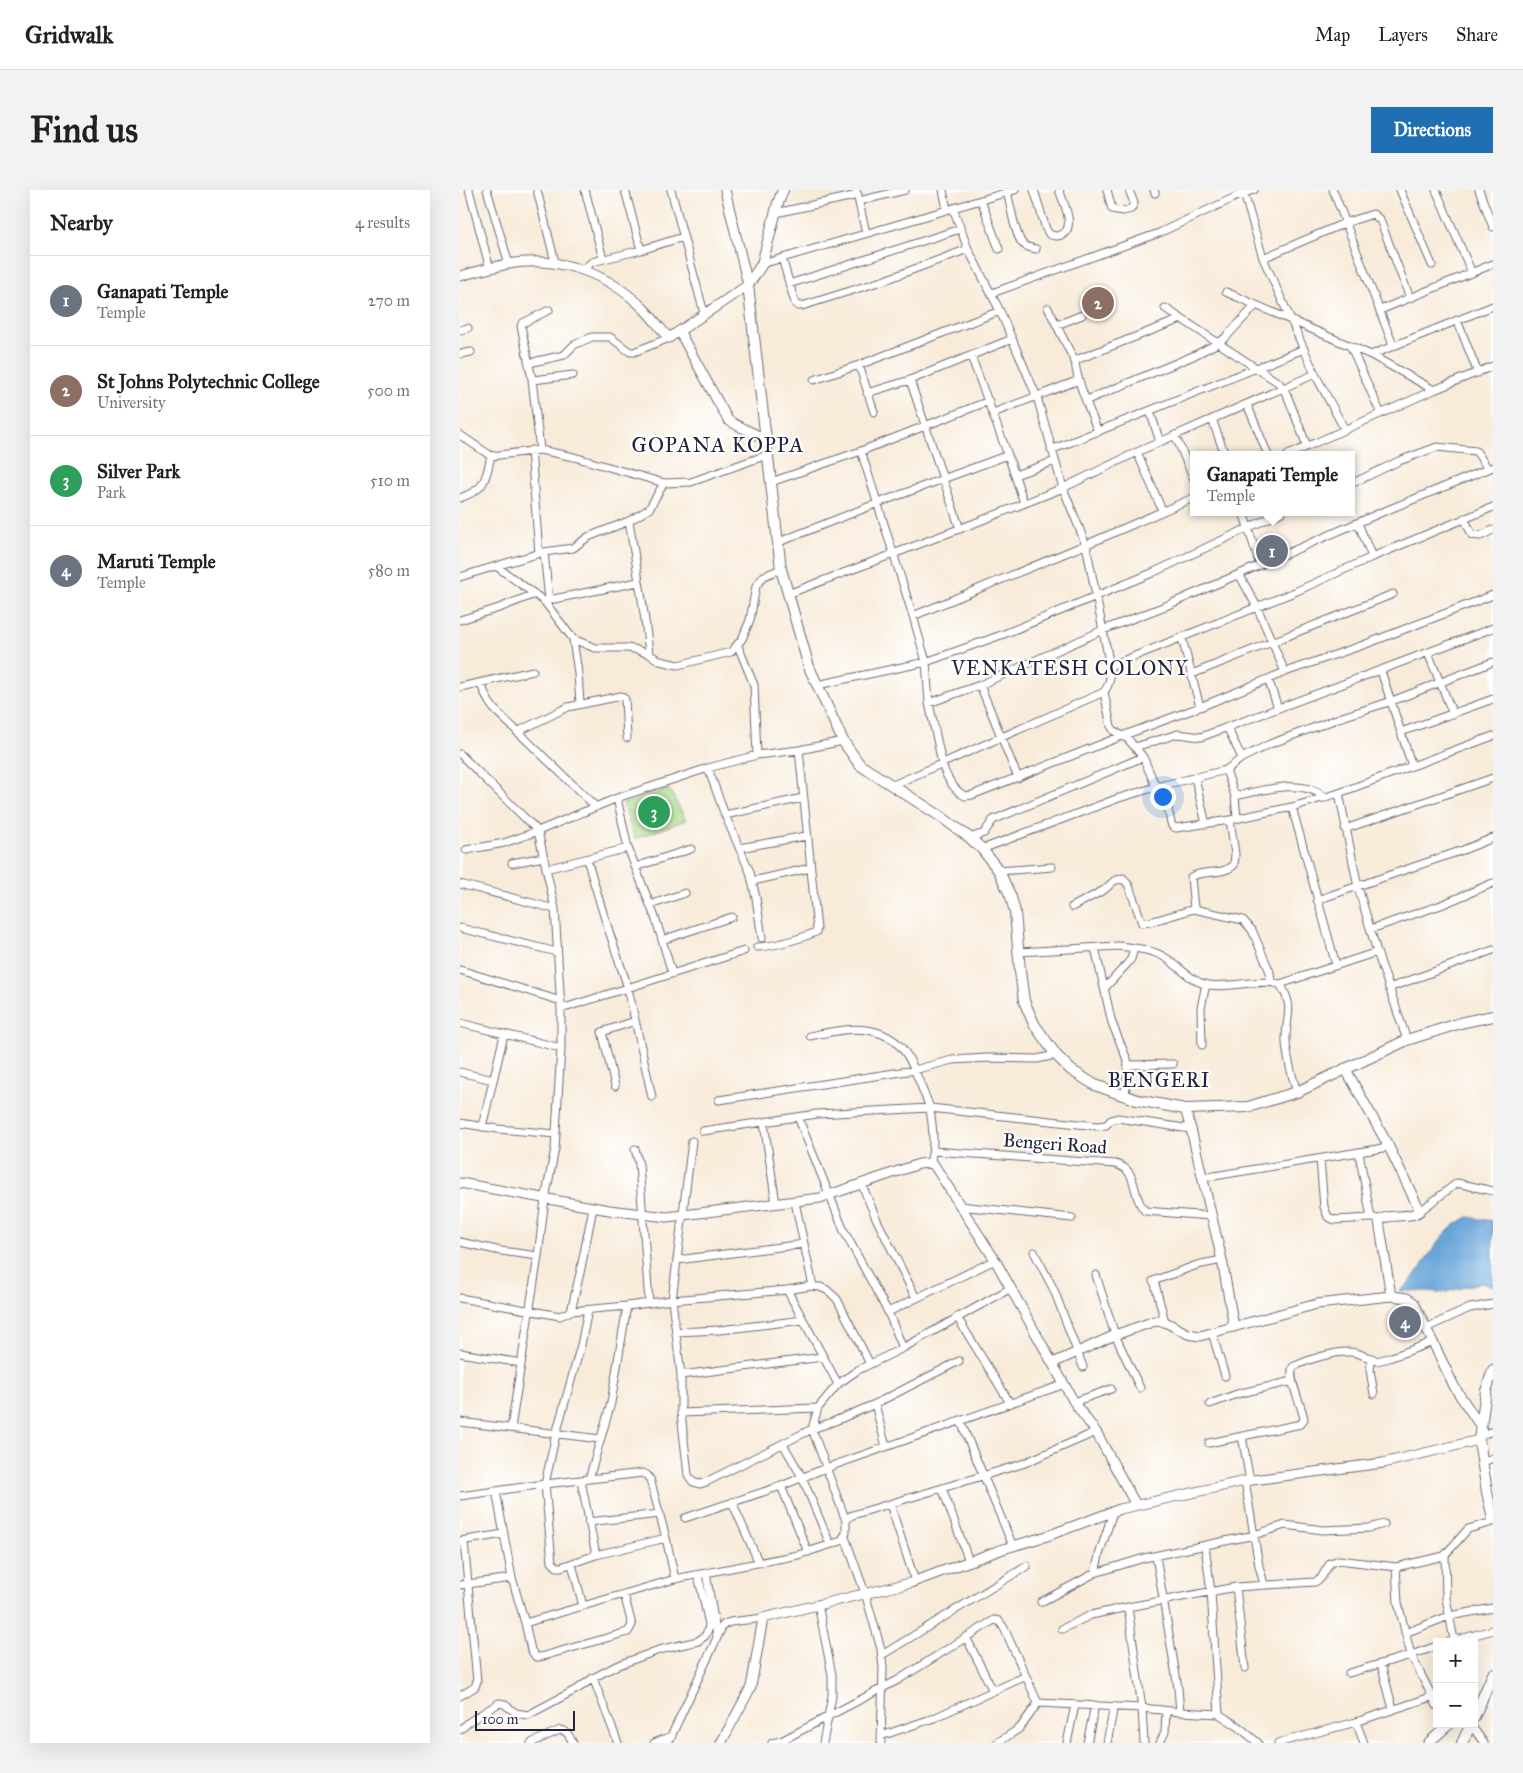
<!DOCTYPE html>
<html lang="en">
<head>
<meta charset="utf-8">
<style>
	body { margin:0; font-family:"IM FELL Great Primer",serif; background:#f2f2f2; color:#202124 }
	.controls { position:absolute; right:15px; bottom:15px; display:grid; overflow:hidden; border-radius:0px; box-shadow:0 5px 20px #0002 }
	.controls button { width:45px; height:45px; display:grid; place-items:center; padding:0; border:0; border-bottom:1px solid #e0e0e0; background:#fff; color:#202124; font:25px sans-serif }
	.scale { position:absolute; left:15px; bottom:12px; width:100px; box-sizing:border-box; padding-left:5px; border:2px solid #22223b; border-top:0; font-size:14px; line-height:18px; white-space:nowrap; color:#22223b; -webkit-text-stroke:4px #fff; paint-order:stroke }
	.you { position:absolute; left:702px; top:606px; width:18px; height:18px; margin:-12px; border:4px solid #fff; border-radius:50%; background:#1a73e8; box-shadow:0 0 0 8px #1a73e833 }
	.badge { display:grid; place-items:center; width:32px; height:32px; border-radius:50%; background:#1f6fb2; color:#fff; font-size:16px; font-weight:700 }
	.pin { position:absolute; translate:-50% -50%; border:2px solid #fff; box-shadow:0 1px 5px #0006 }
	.popup { position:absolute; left:730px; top:261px; width:165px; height:65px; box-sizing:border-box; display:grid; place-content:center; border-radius:0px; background:#fff; filter:drop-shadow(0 1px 4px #0005); font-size:16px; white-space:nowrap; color:#757577 }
	.popup b { font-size:19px; color:#202124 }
	.popup::after { content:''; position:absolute; left:50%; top:100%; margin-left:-10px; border:10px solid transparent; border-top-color:#fff }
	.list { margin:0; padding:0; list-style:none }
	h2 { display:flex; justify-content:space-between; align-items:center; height:65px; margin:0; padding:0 20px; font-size:21px }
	h2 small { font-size:16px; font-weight:400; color:#757577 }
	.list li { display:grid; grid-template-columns:32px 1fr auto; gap:15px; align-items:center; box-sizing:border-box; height:90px; padding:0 20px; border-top:1px solid #e0e0e0 }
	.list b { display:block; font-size:19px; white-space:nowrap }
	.list p { margin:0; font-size:16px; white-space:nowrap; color:#757577 }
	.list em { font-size:16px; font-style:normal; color:#757577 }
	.map { position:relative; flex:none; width:1033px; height:1553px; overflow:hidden; border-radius:0px }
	header { display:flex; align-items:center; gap:30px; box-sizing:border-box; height:70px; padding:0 25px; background:#fff; border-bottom:1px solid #e0e0e0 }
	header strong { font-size:24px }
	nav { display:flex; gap:28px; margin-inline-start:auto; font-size:18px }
	.intro { display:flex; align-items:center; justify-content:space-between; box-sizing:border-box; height:120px; padding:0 30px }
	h1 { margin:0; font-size:35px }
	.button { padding:12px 22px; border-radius:0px; background:#1f6fb2; color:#fff; font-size:18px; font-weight:700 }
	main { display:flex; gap:30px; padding:0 30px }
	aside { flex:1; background:#fff; border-radius:0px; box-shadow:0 5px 20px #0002 }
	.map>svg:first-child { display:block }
	.green { fill:#a8d886; stroke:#657d60 }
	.water { fill:#67a5d9; stroke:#44648a }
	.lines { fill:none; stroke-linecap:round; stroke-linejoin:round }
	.minor-casing { stroke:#6d6872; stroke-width:9 }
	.tertiary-casing { stroke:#6d6872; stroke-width:11 }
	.secondary-casing { stroke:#6d6872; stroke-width:12 }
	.minor { stroke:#fff; stroke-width:7 }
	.tertiary { stroke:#fff; stroke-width:9 }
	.secondary { stroke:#fff; stroke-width:10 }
	.labels { text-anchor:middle; stroke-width:4.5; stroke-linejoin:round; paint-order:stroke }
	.street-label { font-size:19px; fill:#22223b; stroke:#fff }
	.neighbourhood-label { font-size:20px; letter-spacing:1px; fill:#22223b; stroke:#fff }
	.quarter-label { font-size:21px; letter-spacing:1px; fill:#22223b; stroke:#fff }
</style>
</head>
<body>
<header>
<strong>Gridwalk</strong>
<nav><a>Map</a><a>Layers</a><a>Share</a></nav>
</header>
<div class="intro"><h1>Find us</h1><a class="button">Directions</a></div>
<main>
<aside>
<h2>Nearby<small>4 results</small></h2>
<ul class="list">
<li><span class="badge" style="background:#6b7280">1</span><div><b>Ganapati Temple</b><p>Temple</p></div><em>270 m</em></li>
<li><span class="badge" style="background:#8d6e63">2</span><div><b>St Johns Polytechnic College</b><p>University</p></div><em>500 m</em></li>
<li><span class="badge" style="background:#2e9e5b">3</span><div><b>Silver Park</b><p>Park</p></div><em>510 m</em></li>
<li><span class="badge" style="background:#6b7280">4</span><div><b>Maruti Temple</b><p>Temple</p></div><em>580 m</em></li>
</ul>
</aside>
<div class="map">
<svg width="1033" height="1553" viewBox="0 0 1033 1553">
	<rect width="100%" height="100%" fill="#fff"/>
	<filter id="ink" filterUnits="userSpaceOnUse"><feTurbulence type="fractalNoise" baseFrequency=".02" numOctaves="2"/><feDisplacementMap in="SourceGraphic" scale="10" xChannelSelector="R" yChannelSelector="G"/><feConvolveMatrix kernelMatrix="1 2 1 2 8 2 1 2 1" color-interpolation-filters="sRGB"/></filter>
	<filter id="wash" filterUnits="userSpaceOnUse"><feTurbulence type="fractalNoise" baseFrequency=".0096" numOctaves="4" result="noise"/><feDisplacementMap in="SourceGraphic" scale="20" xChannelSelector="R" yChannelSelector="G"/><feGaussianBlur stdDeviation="1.12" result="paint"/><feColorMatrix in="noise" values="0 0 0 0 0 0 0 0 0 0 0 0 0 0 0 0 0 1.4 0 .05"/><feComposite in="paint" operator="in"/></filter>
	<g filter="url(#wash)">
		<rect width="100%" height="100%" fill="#f8ebd9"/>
		<path class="green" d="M209,599l17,31 -51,19 -12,-35z"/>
		<path class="water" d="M1008,1027l25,4v65l-13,-3 -37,10 -14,-2h-29c22,-18 31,-45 52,-64 5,-4 11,-7 16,-10z"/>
	</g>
	<g filter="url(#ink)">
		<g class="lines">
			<defs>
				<path id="minor" d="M9,0l21,79
					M27,0l22,74
					M77,0l18,72
					M125,0l18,69
					M165,0l16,60
					M211,0l33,123
					M396,0l10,43
					M483,0l4,19
					M574,0l12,39 3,5c4,2 7,3 12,1 16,-6 2,-34 -2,-45
					M647,0l5,19 11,2 8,-2 3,-6 -5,-13
					M694,0l1,3
					M783,0l20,68 52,116 30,56
					M873,0l60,155
					M940,0l32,75
					M976,0l36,83
					M1019,0l14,37
					M547,2c4,14 7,40 15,51 3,4 9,5 14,6
					M521,10l18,49
					M399,11l46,-11
					M316,23l82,-18
					M322,68l13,45 3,3h4l83,-26 83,-31
					M803,68l82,-35 28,-9 7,6 30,78
					M302,74l253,-74
					M124,79l8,-7 49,-12 42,-13
					M329,94l171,-55
					M766,102l145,63 63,35
					M532,103l167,-60 85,-40 10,-3
					M588,118l27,54
					M705,118l114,75 8,12 20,51
					M920,120l113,-46
					M997,130l21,53
					M597,135l25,-10
					M0,140l8,-2
					M891,157l30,67
					M0,164l11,-2
					M911,165l122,-49
					M511,166l37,99 16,48
					M69,173l35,-8 10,-10 18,-8h18l20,15h4l35,-14
					M399,175l15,47
					M73,190l40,-5
					M354,190l45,-15 141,-54
					M450,190l50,149
					M407,203l43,-13 102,-41
					M627,210l106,-44 25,-13 7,-5 31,-33
					M787,214l21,51
					M690,221l10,31
					M533,223l86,-33
					M752,229l13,36
					M638,242c-5,-14 -26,-61 -22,-72l105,-41
					M0,245l31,21 49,-6 34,7 90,26 27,-1 76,-27
					M715,245l18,42
					M71,260l8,103
					M80,260l-8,-71 -11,-53 2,-3 26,-13
					M591,260l253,-101
					M677,262l25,58
					M828,265l146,-65 59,-24
					M555,285l40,-14
					M311,292l90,-31 128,-50
					M891,294l48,-23 38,-14 39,4 12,18
					M0,308c26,-9 25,-17 31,-42
					M783,322l17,53
					M822,322l-130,61 -148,61 -78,28 3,41 13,60c3,12 11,27 23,33l7,-1 150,-59 78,-29 85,-35 81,-28 127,-49
					M1004,328l8,17 8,1 13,-6
					M169,331c7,45 16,89 20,133
					M898,333l14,34
					M319,352l99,-39 130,-48
					M84,362l5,48
					M36,376l48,-14 29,-4 15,-11 41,-16 20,-12 15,-26
					M779,384l18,33 28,65
					M0,387l36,-11 48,35 29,38 22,9h31l8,1 15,5 11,7 18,4 53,-13 11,-13 8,-19 6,-34 8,-10 17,-7
					M328,404l192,-73 83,-33 74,-36 178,-78
					M84,411l94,-19
					M453,426l184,-76 96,-42
					M0,430l39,-12 36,-14
					M722,448l18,69
					M113,449l5,34 2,31
					M278,456l16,39 3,70
					M968,463l25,61
					M650,476l187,-75 75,-34 121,-50
					M921,481l31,95
					M732,484l201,-80
					M808,489l10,29
					M20,493l9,19 5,7 102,98
					M357,495l109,-23 -13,-46 -52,-165
					M520,495l38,93
					M0,497l73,-16
					M644,502l7,34 3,5 14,8 15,18 13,30
					M469,513l51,-18 123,-55 65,-25 212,-92 113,-46
					M767,537l15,31
					M57,542l51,-25 53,-11 4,3 2,39
					M941,542l92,-33
					M675,557l43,-13 23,3 292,-109
					M0,564l78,77 17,78 6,100v39l-6,101 -10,50 -7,57 -27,172
					M248,578l17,47 25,57 6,26 6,40
					M766,580l9,26 2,22
					M735,588l11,46
					M433,595l211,-93c7,-9 6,-16 6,-26l-24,-121 -23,-57 -26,-91 -37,-86 -32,-62 -15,-41
					M703,595l8,38 1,3 4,2 54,-8 62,-13 47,-14
					M775,606c25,-5 69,-19 90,2
					M157,608l11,50 28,72 16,53
					M832,617l44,158
					M265,625l78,-17
					M885,639l148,-51
					M510,648l14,-5 9,-13 150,-63
					M279,658l67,-12
					M522,659l137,-51 37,-11 70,-17 16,-12 28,-14 72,-27 50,-16 101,-39
					M6,660l38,-7 34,-12 79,-33 91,-30 49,-13 42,-5 44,-9
					M127,669l17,57 24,72 24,109
					M52,673l32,-6
					M175,677l56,-18
					M86,679l82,-21
					M539,681l53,-4
					M293,691l57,-13
					M0,694l95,25
					M857,710l146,-50 30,-12
					M190,715l35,-12
					M612,717l32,-17 10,-9 9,-3 6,8 13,37 8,-1 44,-13 49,11 9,10 18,42 1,10
					M734,719l-3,-32c13,-8 31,-1 43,-12l1,-11 -5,-34
					M0,738l97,24
					M911,739l70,-24 52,-22
					M202,750l70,-23
					M297,757c18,-1 43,-8 59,-15l1,-3 -18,-179
					M635,758l17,75 16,39 -3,35
					M559,762l99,-6c15,2 34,3 48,12 13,8 22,21 38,26 21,6 53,-6 76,0 16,25 5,33 6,58 1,17 6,34 11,50
					M0,780l101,31
					M820,794l97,-32
					M645,798l22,-24 4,-5 3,-11
					M929,798l104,-38
					M101,819l183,-58
					M0,833l101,25
					M350,846c23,-5 49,-11 72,-2 24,9 31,32 40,54 2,7 7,14 8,22 3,17 5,37 0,53
					M947,850l-30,-88 -19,-65 -19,-94 154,-57
					M742,855l-1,-37 5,-24
					M668,875l45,-1
					M0,882l33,8
					M155,896l-13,-54 33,-11
					M259,910l195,-30 38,-10 37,-2 48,1 19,-4
					M338,927l46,114 44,81
					M0,933l38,6 58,5
					M304,933l12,81
					M22,937l22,-92
					M243,941l114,-17 113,-6 167,18 9,-1 5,-5 7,-2 73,11
					M232,951l-20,159 9,75v38l7,62 5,7 7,2 6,-2 106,-53 23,-8 40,-17 84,-43
					M175,959l4,15 10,139
					M473,961l182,13c25,6 15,31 30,47l66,5
					M899,963l12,65h4
					M860,969l4,48 4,10 7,3 36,-2
					M742,988l187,-31
					M401,993l16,37 39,78
					M335,1012l18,84
					M500,1016l112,12
					M960,1021l37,-28 36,8
					M0,1052l41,9 37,5
					M574,1062l20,38 29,77
					M217,1070l127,-16
					M636,1085l19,60 25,53
					M693,1091l44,-16 25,-5
					M695,1094l10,38
					M327,1100l51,94
					M0,1108l100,18 11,-5 56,-5
					M128,1120l-7,35 -25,89 -11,50 7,78 5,5h4l35,-12 70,-17
					M111,1121l9,-38 13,-65
					M497,1127l53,86
					M966,1138l44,-20 23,-4
					M216,1142l44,-2 83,-10
					M752,1143l13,43
					M443,1158l-15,-36 107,-52
					M0,1163l61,10
					M221,1185l142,-18
					M914,1204l-4,-24 2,-12 5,3 12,-3 44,-16
					M614,1212l37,-13
					M415,1214l11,43
					M750,1214l27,-10 55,-13
					M221,1223l137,-5
					M500,1230l53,126
					M0,1232l140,17
					M1021,1245l12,-4
					M782,1246l8,45
					M749,1253l92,-19 3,-5c-2,-14 -17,-41 -11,-52 14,-7 41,-16 57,-15 8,0 14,5 22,6
					M323,1254l19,33 28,67
					M1023,1272l10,-4
					M129,1289l22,-76 16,-97 45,-6 115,-10 24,-4 9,1 7,3 10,9 33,65
					M121,1291l15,74
					M785,1291l14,85 5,18
					M321,1296l27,66
					M482,1298l27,73
					M36,1301l16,87
					M0,1306l85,-12 98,-11 4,2 3,4 16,59 9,41
					M272,1312l27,61
					M430,1314l25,77
					M225,1328l96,-32 45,-18 239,-84
					M386,1331l-34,-92 6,-21 20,-24 20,-14 45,-22 108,-60
					M128,1332l72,-8
					M385,1347l20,56 16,56 2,19 -2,75
					M0,1351l44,-7
					M745,1356l6,46 8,122
					M985,1365l1,43 8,42
					M696,1366l22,132 2,24 39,2 20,13 19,16
					M112,1374l11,42
					M936,1377l48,-11 24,-27 25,-7
					M246,1383l11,64
					M635,1383l4,-18 14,-43
					M0,1395l52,-7 13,45 150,-44 123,-24 43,-14 5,-8v-12l4,-5 6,-2 166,-50 74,-32
					M776,1397l9,81
					M581,1412l54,-29 49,-15 110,-23 31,-10 38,5 46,-2 15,-4
					M358,1414l14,71v21l-9,47
					M668,1417l14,101 2,35
					M65,1433l6,27 5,7h4l84,-24 4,-1 4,-7 -8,-31
					M602,1439l29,-14 37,-8 108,-20 79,-5 6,-4 9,-15 9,-3 57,7 2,36 13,52 26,-9
					M945,1443l44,-17 44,-8
					M506,1447l27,54
					M989,1452l44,-12
					M422,1465l145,-89
					M921,1474l12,45
					M889,1483l62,-18 26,51
					M133,1488l25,65
					M0,1506l15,-9 2,-6 -13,-140
					M896,1532l8,21
					M1011,1535l13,18
					M0,1540l9,-8 30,-19 5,1 12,9 12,2 51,-27 14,-10 23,-12 43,-16 39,-9 7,-5 3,-6 1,-6 -11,-49
					M421,1546l53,-18 92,-42
					M71,1553l29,-13c8,1 9,6 13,13
					M194,1553l18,-7
					M208,1553l55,-118 7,-3 33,-4
					M312,1553l9,-2 117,-61 96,-60 5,1 5,7 34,75 104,5 38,4
					M537,1553l23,-15 18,-25
					M607,1553l8,-38
					M627,1553l8,-38
					M647,1553l7,-37
					M700,1553l5,-11 1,-21
					M818,1553l78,-21 81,-27"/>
				<path id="tertiary" d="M0,86c16,-4 32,-9 48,-12 50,-9 100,9 136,45 9,9 16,19 25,29l79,-53 -23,-95
					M219,141l49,89c12,8 25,12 38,20
					M885,878l44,79 31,64c-12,9 -33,1 -41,10l12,75
					M725,919l6,20 31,131 12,67
					M0,993l149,27 58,7 153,-19 99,-34 11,-1 4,2 61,95 79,142 22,30 40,73
					M593,1173l62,-28 40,-14 10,1 23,12 12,2 117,-32 74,-8 16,2 7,5 41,85 26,39
					M261,1553l30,-56 12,-69 147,-35 93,-34 44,-13 73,-27 125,-28 138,-18 96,-23
					M968,1553l22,-19"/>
				<path id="secondary" d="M323,0l-5,13 -16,61 -14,21 33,284 28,98 34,74 17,24 80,51 30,22 12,11 17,22 12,26 4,15 5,59 4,30 10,23 22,31 15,15 24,15 42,15 48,9 63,-2 49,-15 110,-52 57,-18 29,-6
					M1033,1180l-7,21 -7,49 8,52 6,27
					M1014,1527l19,-43
					M1002,1553l9,-19"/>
			</defs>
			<use href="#minor" class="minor-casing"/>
			<use href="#tertiary" class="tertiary-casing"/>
			<use href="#secondary" class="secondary-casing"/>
			<use href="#minor" class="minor"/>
			<use href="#tertiary" class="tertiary"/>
			<use href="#secondary" class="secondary"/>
		</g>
	</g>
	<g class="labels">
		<g class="street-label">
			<text transform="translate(595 953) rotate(4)" y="7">Bengeri Road</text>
		</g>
		<g class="neighbourhood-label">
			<text x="610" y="485">VENKATESH COLONY</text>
			<text x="699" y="897">BENGERI</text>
		</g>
		<g class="quarter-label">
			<text x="258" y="262">GOPANA KOPPA</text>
		</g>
	</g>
</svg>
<div class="controls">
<button>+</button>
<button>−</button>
</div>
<div class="scale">100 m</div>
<div class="you"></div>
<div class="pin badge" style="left:812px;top:361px;background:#6b7280">1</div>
<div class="popup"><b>Ganapati Temple</b>Temple</div>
<div class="pin badge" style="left:638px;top:113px;background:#8d6e63">2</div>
<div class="pin badge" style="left:194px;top:622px;background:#2e9e5b">3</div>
<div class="pin badge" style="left:945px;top:1132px;background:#6b7280">4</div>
</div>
</main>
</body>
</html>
